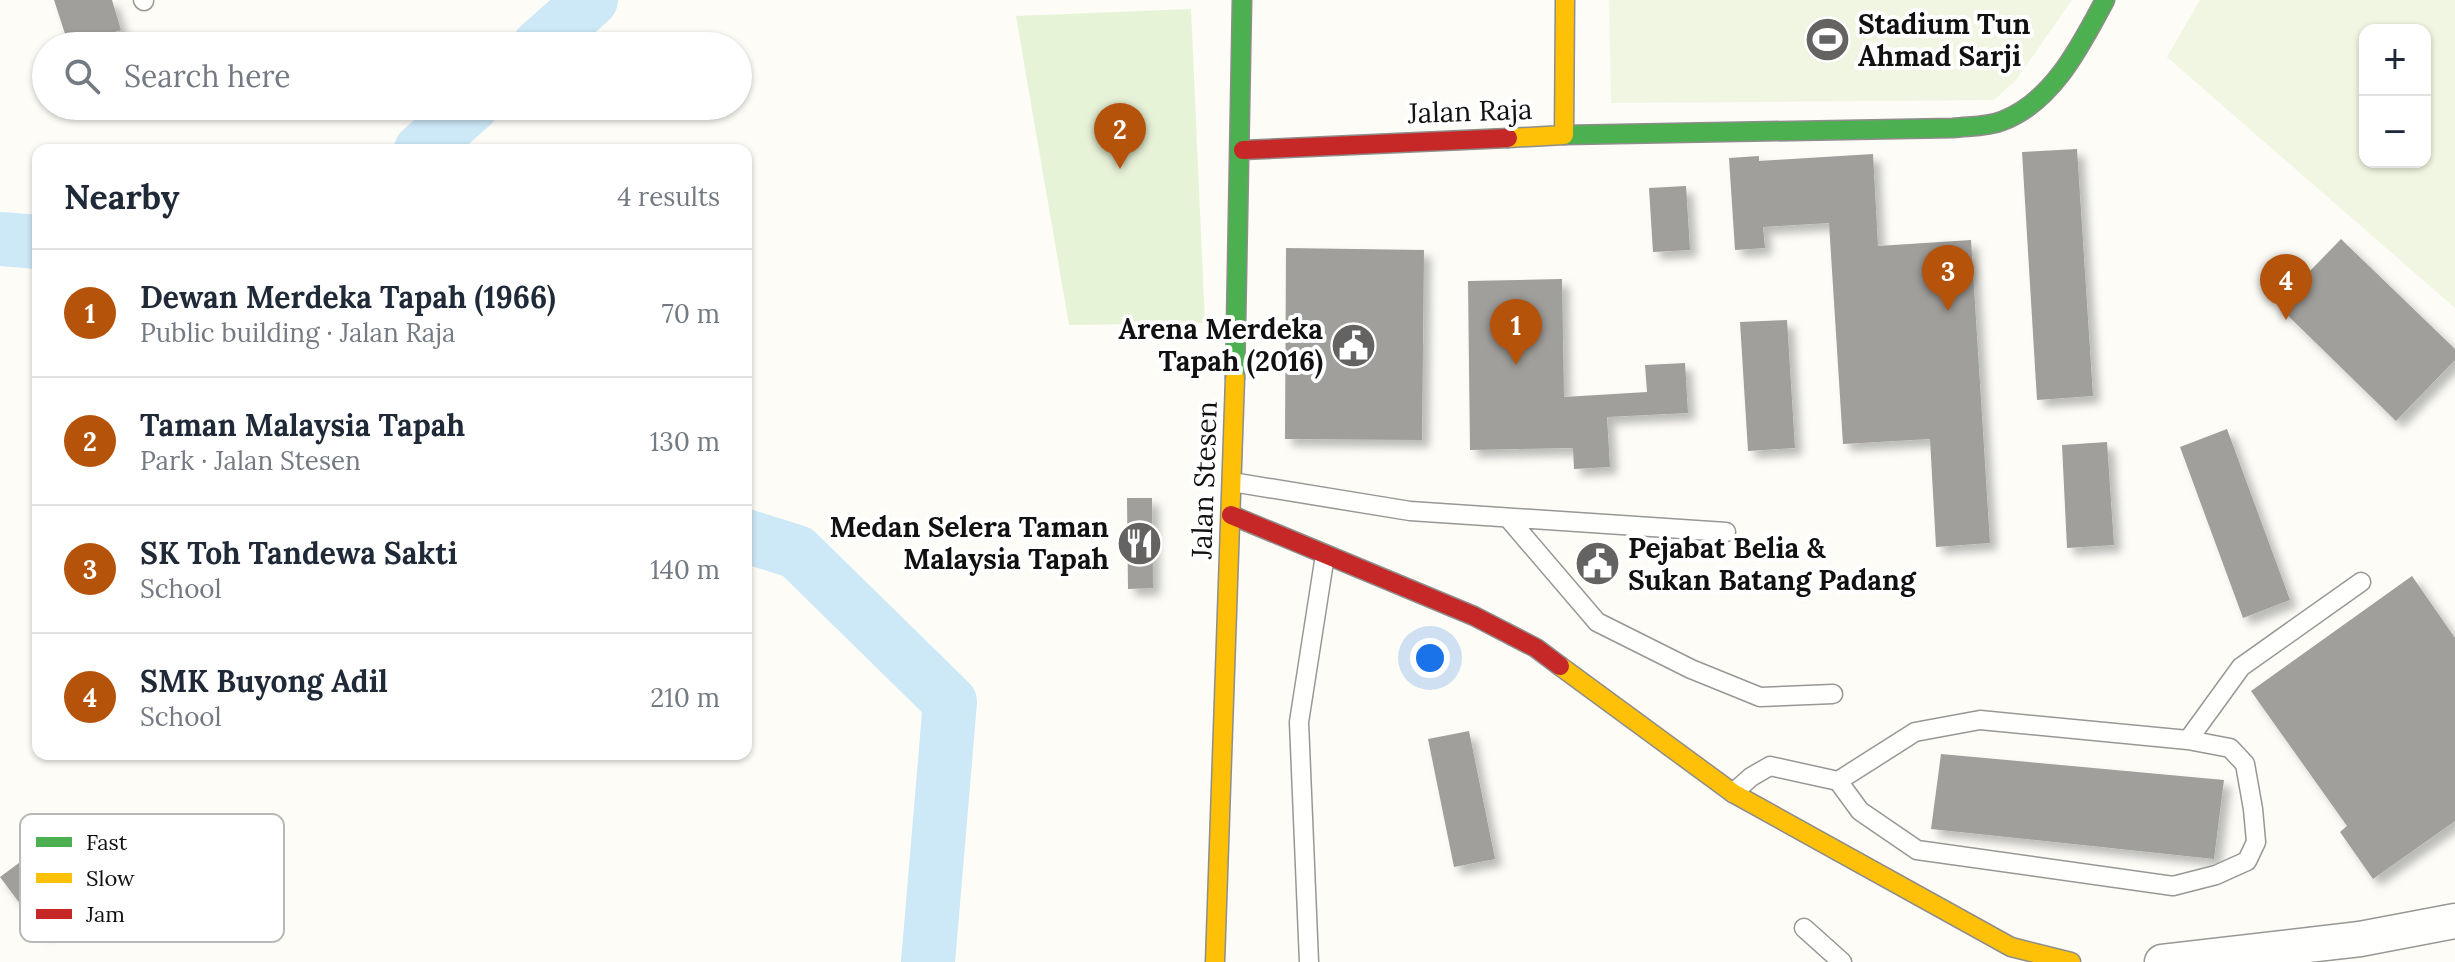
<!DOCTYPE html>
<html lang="en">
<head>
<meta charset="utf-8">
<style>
	body { margin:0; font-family:Lora,serif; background:#f2f2f3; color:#1f2937 }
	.controls { position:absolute; right:24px; top:24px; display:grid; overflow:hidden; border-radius:16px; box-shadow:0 2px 6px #0004 }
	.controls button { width:72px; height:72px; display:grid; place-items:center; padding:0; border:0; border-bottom:2px solid #e0e1e3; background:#fff; color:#1f2937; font:40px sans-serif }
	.you { position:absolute; left:1430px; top:658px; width:28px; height:28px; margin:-20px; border:6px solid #fff; border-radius:50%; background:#1a73e8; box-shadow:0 0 0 12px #1a73e833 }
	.badge { display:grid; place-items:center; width:52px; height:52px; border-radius:50%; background:#b45309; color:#fff; font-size:26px; font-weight:700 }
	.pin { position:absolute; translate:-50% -66px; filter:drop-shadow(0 2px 4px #0008) }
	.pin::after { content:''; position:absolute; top:42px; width:28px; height:24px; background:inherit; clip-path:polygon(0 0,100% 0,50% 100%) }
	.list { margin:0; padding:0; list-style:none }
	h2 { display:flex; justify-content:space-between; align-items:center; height:104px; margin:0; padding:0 32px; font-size:34px }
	h2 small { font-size:26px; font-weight:400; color:#747a83 }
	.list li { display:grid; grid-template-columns:52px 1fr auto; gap:24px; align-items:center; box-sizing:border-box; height:128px; padding:0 32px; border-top:2px solid #e0e1e3 }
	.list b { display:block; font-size:30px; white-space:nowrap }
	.list p { margin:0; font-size:26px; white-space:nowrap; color:#747a83 }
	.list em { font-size:26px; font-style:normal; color:#747a83 }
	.icon { flex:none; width:44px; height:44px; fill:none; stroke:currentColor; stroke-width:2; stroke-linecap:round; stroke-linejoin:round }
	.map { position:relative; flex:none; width:2455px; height:962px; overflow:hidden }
	.search { position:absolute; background:#fff; box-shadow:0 2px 6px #0004; left:32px; top:32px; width:720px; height:88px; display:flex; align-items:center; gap:20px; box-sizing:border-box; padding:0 28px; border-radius:44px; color:#747a83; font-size:30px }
	.panel { position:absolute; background:#fff; box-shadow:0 2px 6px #0004; left:32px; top:144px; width:720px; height:616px; border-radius:16px }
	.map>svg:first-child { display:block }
	.green { fill:#e7f3d7 }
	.pitch { fill:#f0f6e1; fill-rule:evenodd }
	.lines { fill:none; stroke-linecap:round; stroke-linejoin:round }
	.river { stroke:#cde8f7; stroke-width:54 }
	.building { fill:#a19f9c; filter:url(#shadow) }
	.lane-casing { stroke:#979795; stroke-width:21 }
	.street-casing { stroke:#979795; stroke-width:37 }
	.fast-casing { stroke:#8e8d8b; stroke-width:21 }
	.slow-casing { stroke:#8e8d8b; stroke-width:21 }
	.jam-casing { stroke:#8e8d8b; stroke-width:21 }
	.lane { stroke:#fffffe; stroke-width:18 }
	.street { stroke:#fffffe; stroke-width:34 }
	.fast { stroke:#4caf50; stroke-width:18 }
	.slow { stroke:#ffc107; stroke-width:18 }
	.jam { stroke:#c62828; stroke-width:18 }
	.labels { text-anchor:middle; stroke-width:8; stroke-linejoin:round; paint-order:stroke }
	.poi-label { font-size:28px; font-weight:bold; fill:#111; stroke:#fff; text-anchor:start }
	.street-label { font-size:28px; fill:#111; stroke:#fff }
	.key { fill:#fff; stroke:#b8b8b8; stroke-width:2 }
	.key-label { font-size:22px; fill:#111 }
</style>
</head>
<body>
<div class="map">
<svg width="2455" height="962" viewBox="0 0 2455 962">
	<defs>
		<filter id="shadow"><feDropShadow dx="7" dy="7" stdDeviation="4" flood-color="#0004"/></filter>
	</defs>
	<rect width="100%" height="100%" fill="#fdfcf7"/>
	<path class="green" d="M1191,9l14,314 -136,2 -53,-309z"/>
	<path class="pitch" d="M1609,0h463l-56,80 -22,20 -383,3z
		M2200,0h255v308l-288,-251zM2425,30v132h-60v-132z"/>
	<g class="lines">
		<path class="river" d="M539,46l52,-46
			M421,150l50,-44
			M0,239l38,3
			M746,536l51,16 153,150 -22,260"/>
	</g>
	<path class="building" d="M54,0h58l9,30 -52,16z
		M2077,149l16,247 -56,4 -15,-248z
		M1873,154l5,92 93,-6 19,303 -54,4 -6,-108 -87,5 -14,-221 -66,4 2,21 -30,2 -6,-92 30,-2v5z
		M1686,186l4,64 -37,2 -4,-64z
		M2341,239l114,110v11l-59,61 -119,-116z
		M1286,248l138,2 -2,190 -137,-1z
		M1562,279l2,118 83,-5 -2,-27 40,-2 3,50 -81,4 3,50 -36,2 -1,-21 -103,2 -2,-169z
		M1787,320l8,128 -47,3 -8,-129z
		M2227,429l63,171 -47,18 -63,-171z
		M2107,442l7,103 -47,3 -5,-103z
		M1127,498h25l1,90 -25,1z
		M2412,576l43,62v183l-82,58 -33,-47 7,-6 -96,-135z
		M1469,731l26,128 -41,8 -26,-128z
		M1941,754l283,26 -10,79 -283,-30z
		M31,854l42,55 -31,24 -42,-56z"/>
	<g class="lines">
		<defs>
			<path id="lane" d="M143,0l1,1
				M1232,482l178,29 316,21
				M1508,518l89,104 94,47 69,28 73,-3
				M2188,740l53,-73 120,-85
				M1733,793l18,-16 19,-11 68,15 77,-49 65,-12 208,20 42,8 15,16 8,45 3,33 -9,19 -31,14 -43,11 -256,-36 -57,-39 -22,-30
				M1804,928l38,34
				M1309,962l-10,-240 26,-167"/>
			<path id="street" d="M2162,962l198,-23 95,-18"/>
			<path id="fast" d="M1564,135l389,-7c16,-2 34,-1 49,-7 51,-19 79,-76 103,-121
				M1235,378l7,-378"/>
			<path id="slow" d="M1508,138l56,-3 1,-135
				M1560,666l173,127 278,154 60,15
				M1215,962l20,-584"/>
			<path id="jam" d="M1243,150l265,-12
				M1231,515l243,101 62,32 24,18"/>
		</defs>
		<use href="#lane" class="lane-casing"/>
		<use href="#street" class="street-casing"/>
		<use href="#fast" class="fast-casing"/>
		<use href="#slow" class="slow-casing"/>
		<use href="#jam" class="jam-casing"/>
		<use href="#lane" class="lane"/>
		<use href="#street" class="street"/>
		<use href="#fast" class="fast"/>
		<use href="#slow" class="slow"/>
		<use href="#jam" class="jam"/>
	</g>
	<defs>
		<symbol id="stadium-disc" viewBox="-11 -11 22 22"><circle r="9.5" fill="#646362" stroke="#fff"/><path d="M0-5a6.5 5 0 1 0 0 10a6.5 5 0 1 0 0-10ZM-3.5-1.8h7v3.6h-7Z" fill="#fff"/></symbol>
		<symbol id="civic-disc" viewBox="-11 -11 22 22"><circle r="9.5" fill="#646362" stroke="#fff"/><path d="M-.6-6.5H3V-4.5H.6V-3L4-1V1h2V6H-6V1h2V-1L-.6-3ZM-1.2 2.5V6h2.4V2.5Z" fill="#fff"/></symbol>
		<symbol id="restaurant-disc" viewBox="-11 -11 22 22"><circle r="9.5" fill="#646362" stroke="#fff"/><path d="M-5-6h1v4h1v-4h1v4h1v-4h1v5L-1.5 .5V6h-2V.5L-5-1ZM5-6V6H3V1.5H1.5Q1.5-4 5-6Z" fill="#fff"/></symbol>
	</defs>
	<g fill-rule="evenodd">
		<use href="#stadium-disc" x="1802" y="14" width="51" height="51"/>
		<use href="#civic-disc" x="1328" y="320" width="51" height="51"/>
		<use href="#restaurant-disc" x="1114" y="518" width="51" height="51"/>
		<use href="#civic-disc" x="1572" y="538" width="51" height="51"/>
	</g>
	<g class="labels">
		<g class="poi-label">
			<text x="1858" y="34">Stadium Tun<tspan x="1858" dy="32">Ahmad Sarji</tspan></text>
			<text x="1323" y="339" text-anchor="end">Arena Merdeka<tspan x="1323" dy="32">Tapah (2016)</tspan></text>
			<text x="1109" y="537" text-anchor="end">Medan Selera Taman<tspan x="1109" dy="32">Malaysia Tapah</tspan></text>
			<text x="1628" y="558">Pejabat Belia &amp;<tspan x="1628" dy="32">Sukan Batang Padang</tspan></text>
		</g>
		<g class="street-label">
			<text transform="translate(1470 111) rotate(-2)" y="10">Jalan Raja</text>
			<text transform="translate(1204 480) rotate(-88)" y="10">Jalan Stesen</text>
		</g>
	</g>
	<rect x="20" y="814" width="264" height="128" rx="12" class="key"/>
	<rect x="36" y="837" width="36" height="10" fill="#4caf50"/>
	<rect x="36" y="873" width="36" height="10" fill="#ffc107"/>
	<rect x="36" y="909" width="36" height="10" fill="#c62828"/>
	<g class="key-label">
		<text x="86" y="850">Fast</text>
		<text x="86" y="886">Slow</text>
		<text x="86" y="922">Jam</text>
	</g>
</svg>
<div class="controls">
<button>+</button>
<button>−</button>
</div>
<div class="you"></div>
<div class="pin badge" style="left:1516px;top:365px">1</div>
<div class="pin badge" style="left:1120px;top:169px">2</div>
<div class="pin badge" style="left:1948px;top:311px">3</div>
<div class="pin badge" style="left:2286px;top:320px">4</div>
<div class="search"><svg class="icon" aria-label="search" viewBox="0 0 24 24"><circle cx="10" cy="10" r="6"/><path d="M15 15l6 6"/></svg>Search here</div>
<section class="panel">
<h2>Nearby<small>4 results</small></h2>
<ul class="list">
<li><span class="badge">1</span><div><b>Dewan Merdeka Tapah (1966)</b><p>Public building · Jalan Raja</p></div><em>70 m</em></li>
<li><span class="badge">2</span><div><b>Taman Malaysia Tapah</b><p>Park · Jalan Stesen</p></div><em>130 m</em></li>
<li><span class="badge">3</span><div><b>SK Toh Tandewa Sakti</b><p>School</p></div><em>140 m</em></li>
<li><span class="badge">4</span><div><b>SMK Buyong Adil</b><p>School</p></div><em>210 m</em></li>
</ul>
</section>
</div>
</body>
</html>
